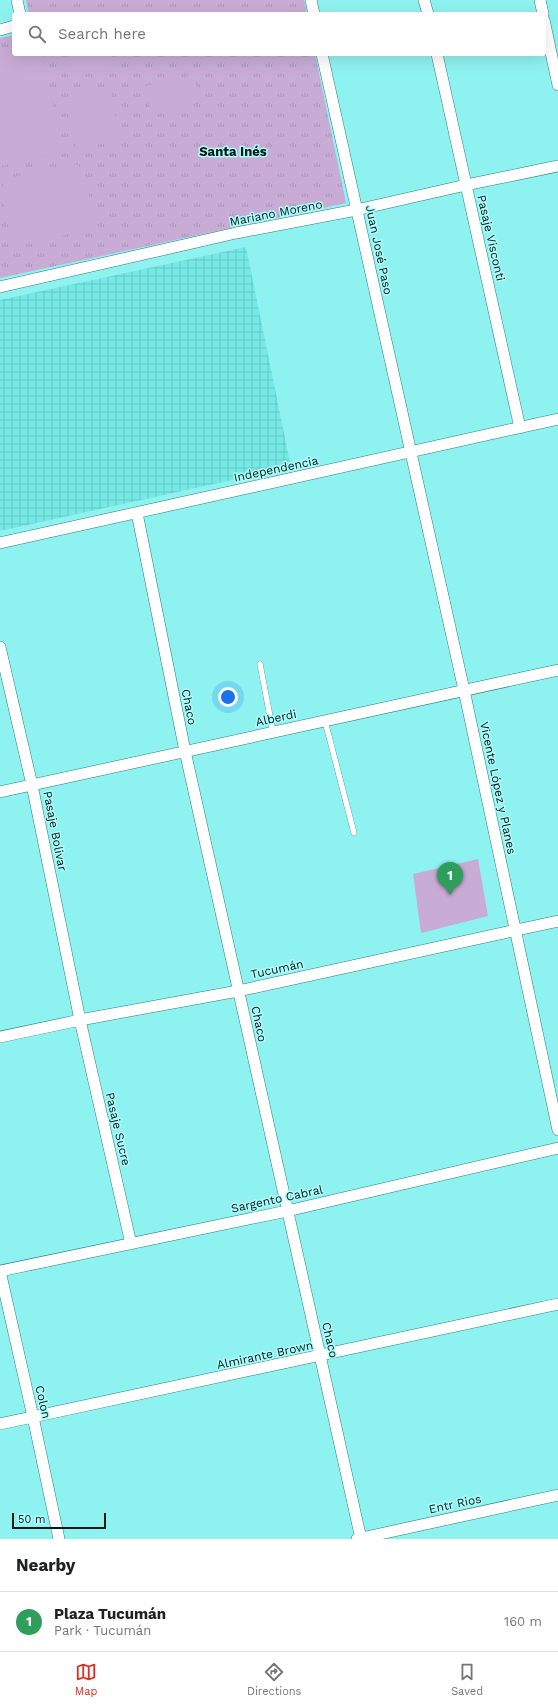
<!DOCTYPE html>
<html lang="en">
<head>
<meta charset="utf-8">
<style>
	body { margin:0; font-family:"Work Sans",sans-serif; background:#f2f2f2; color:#202124 }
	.scale { position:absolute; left:12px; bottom:10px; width:94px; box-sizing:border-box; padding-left:4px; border:2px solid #001b1b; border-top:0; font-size:11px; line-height:14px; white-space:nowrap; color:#001b1b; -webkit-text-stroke:3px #affcfb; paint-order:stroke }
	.you { position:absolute; left:228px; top:697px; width:14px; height:14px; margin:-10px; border:3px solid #fff; border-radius:50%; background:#1a73e8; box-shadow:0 0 0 6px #1a73e833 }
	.badge { display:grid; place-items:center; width:26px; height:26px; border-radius:50%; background:#d93025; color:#fff; font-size:13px; font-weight:700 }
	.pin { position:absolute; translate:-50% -33px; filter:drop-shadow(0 1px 2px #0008) }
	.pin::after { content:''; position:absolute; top:21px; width:14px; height:12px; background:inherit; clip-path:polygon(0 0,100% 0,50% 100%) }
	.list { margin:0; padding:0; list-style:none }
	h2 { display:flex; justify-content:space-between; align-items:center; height:52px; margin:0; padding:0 16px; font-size:17px }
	h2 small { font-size:13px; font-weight:400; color:#757577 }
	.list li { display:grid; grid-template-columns:26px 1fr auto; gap:12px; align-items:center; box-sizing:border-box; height:60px; padding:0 16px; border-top:1px solid #e0e0e0 }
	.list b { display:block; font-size:15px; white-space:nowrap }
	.list p { margin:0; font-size:13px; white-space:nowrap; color:#757577 }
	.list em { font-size:13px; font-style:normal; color:#757577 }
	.icon { flex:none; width:22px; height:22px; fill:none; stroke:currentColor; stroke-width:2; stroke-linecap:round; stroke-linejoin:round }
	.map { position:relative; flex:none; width:558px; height:1539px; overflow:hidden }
	.search { position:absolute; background:#fff; box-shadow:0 4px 16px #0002; left:12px; right:12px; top:12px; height:44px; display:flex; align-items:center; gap:10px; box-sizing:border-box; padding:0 14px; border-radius:4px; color:#757577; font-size:15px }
	.sheet { height:112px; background:#fff }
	nav { display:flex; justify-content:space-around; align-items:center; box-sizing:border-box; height:56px; border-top:1px solid #e0e0e0; background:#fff; font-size:11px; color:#757577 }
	nav a { display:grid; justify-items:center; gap:2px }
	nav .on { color:#d93025 }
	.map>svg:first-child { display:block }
	.industrial { fill:url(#industrial-grid) }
	.grass { fill:url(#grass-tufts) }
	.green { fill:#c8acd6 }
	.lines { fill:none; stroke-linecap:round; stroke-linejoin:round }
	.lane-casing { stroke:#2e7c7c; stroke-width:6 }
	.street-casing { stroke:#2e7c7c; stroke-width:12 }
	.lane { stroke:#fff; stroke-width:5.5 }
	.street { stroke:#fff; stroke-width:11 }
	.labels { text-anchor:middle; stroke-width:3; stroke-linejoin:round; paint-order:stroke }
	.street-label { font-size:12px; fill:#001b1b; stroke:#affcfb }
	.neighbourhood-label { font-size:13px; font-weight:bold; fill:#001b1b; stroke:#affcfb }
</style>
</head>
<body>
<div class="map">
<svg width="558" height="1539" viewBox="0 0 558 1539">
	<defs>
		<pattern id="industrial-grid" width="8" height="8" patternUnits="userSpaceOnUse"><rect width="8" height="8" fill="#76e9e7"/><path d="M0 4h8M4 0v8" fill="none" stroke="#64c7c6"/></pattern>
		<pattern id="grass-tufts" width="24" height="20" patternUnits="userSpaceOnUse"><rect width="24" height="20" fill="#c8acd6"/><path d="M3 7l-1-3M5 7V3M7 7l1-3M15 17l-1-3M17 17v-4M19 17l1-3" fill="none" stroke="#aa93b7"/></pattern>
	</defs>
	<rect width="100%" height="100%" fill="#8ef2f1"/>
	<path class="industrial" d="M246,247l45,220 -291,64v-231z"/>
	<path class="grass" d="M26,0h278l3,14h-278z
		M14,35v19h301l31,149 -346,75v-240z"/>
	<path class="green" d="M14,51v3h28l21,98 -63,14v-112z
		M88,54h24l2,14 -46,8 -3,-18z
		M194,75l6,27 -49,11 -5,-27z
		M110,88l10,52 -44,9 -10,-52z
		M70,163l13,5 11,50 -8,12 -68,16 -8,-8 -9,-49 5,-10z
		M478,859l10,57 -67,17 -8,-59z"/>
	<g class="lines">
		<defs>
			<path id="lane" d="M260,664l13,68
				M325,721l29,112"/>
			<path id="street" d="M17,0l3,14
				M311,0l3,14
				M424,0l4,14
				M540,0l3,14
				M544,20l14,65
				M0,30l14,-4
				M322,54l142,636 94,440
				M437,54l83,374
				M0,287l236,-54 120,-23 110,-25 92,-19
				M137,513l48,238 176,788
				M0,543l558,-124
				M0,647l32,138 48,235 51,224
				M0,792l558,-122
				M0,1037l80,-17 158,-29 320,-70
				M0,1271l287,-60 271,-63
				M0,1271l33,146 26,122
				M0,1424l558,-120
				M357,1539l201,-44"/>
		</defs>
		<use href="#lane" class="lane-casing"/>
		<use href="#street" class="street-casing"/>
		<use href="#lane" class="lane"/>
		<use href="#street" class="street"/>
	</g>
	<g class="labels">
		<g class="street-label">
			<text transform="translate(276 213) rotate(-11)" y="4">Mariano Moreno</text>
			<text transform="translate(491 238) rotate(77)" y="4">Pasaje Visconti</text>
			<text transform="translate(379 250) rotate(78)" y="4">Juan José Paso</text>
			<text transform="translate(276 469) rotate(-12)" y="4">Independencia</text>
			<text transform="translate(189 707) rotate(79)" y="4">Chaco</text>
			<text transform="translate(276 718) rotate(-12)" y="4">Alberdi</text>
			<text transform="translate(498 788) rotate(78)" y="4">Vicente López y Planes</text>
			<text transform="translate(55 831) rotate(79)" y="4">Pasaje Bolivar</text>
			<text transform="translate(277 969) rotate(-12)" y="4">Tucumán</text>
			<text transform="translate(259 1024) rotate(78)" y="4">Chaco</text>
			<text transform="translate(118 1129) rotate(77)" y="4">Pasaje Sucre</text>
			<text transform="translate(277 1199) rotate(-12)" y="4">Sargento Cabral</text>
			<text transform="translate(330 1340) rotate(77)" y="4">Chaco</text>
			<text transform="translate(265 1355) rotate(-12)" y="4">Almirante Brown</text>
			<text transform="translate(43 1402) rotate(77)" y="4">Colon</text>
			<text transform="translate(455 1504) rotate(-12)" y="4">Entr Rios</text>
		</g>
		<g class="neighbourhood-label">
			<text x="233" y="156">Santa Inés</text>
		</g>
	</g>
</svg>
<div class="scale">50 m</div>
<div class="you"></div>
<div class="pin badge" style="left:450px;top:895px;background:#2e9e5b">1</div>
<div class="search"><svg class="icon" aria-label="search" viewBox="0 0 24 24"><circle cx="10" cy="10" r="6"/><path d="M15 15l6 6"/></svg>Search here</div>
</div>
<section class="sheet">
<h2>Nearby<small></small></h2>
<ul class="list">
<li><span class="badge" style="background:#2e9e5b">1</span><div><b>Plaza Tucumán</b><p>Park · Tucumán</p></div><em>160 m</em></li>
</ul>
</section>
<nav>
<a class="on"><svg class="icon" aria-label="map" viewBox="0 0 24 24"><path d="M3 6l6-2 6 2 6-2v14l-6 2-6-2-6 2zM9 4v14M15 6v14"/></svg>Map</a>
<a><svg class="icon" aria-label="directions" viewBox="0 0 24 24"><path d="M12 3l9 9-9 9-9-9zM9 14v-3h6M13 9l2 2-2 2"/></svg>Directions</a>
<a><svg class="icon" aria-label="saved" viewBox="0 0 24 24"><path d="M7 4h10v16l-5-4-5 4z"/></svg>Saved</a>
</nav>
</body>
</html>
